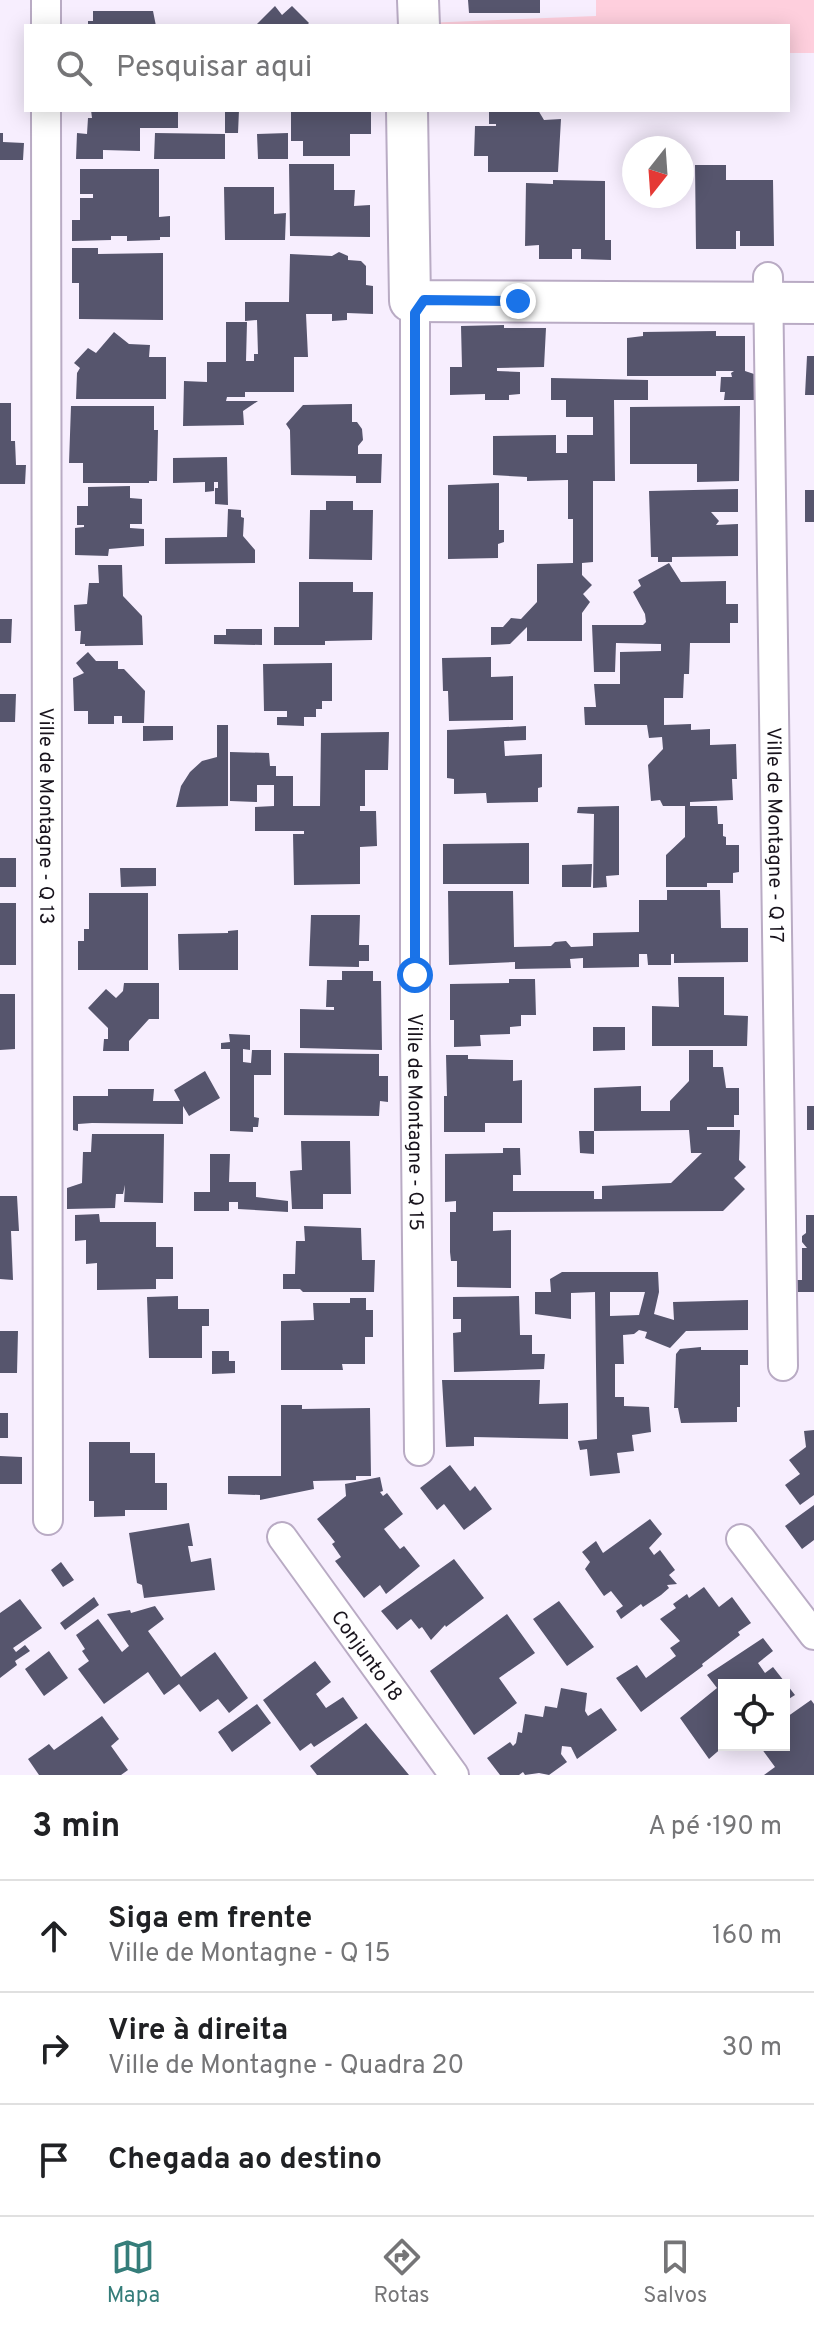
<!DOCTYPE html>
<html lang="pt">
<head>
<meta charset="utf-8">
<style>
	body { margin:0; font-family:Overpass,sans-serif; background:#f2f2f2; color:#202124 }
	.controls { position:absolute; right:24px; bottom:24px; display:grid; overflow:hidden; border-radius:0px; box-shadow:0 4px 20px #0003 }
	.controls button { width:72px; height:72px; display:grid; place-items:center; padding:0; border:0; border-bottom:2px solid #e0e0e0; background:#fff; color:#202124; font:40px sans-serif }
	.compass { position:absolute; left:622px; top:136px; width:72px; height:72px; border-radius:50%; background:#fff; box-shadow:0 4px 20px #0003; rotate:197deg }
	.stop { position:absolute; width:24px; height:24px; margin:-18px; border:6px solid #1a73e8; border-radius:50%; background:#fff }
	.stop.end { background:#1a73e8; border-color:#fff; box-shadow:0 2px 8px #0008 }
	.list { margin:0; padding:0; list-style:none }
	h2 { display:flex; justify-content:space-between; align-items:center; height:104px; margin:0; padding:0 32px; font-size:34px }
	h2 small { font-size:26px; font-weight:400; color:#757577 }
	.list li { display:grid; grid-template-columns:52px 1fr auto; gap:24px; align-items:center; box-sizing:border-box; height:112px; padding:0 32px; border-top:2px solid #e0e0e0 }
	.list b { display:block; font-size:30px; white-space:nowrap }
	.list p { margin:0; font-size:26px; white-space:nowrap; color:#757577 }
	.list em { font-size:26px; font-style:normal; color:#757577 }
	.icon { flex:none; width:44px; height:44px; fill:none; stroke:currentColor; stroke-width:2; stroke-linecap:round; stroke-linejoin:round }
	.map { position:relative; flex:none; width:814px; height:1775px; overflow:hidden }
	.search { position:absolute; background:#fff; box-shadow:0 4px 20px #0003; left:24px; right:24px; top:24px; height:88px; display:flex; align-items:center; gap:20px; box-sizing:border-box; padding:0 28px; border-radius:0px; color:#757577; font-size:30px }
	.sheet { height:440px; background:#fff }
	nav { display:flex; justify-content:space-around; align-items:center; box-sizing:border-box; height:112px; border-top:2px solid #e0e0e0; background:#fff; font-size:22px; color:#757577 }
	nav a { display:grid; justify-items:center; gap:4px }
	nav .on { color:#357d7a }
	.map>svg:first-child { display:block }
	.green { fill:#fecfdd }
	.building { fill:#56556d; fill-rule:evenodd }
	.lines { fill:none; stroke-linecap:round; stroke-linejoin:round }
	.street-casing { stroke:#b9abc4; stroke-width:32 }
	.secondary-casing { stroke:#b9abc4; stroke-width:44 }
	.street { stroke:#fff; stroke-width:28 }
	.secondary { stroke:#fff; stroke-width:40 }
	.route { stroke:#1a73e8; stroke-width:10 }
	.labels { text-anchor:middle; stroke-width:8; stroke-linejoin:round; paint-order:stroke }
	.street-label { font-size:20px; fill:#18131c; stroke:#f7eefe }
</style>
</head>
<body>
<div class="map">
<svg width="814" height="1775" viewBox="0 0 814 1775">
	<rect width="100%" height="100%" fill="#f7eefe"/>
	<path class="green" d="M596,0h218v53h-26v-27h-363v-3l171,-7z"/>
	<path class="building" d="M468,0h72v13h-71z
		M275,6l7,9 10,-9 17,17 -3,3h-48l-1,-2z
		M93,11h60l3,15h-68v-5h5z
		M91,110h87v18h-38v23l-37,-1v9h-27l1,-26 10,1 1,-16h4z
		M225,110h14l-1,23h-13z
		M291,110h80v24h-21v22h-47v-15h-12z
		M489,110h49l6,10 17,-1 -3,53h-70v-16h-14l1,-30h21v-2h-7z
		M0,133h3v9l21,1 -1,17h-23z
		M155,133l70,1v25h-71z
		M288,133v26h-30l-1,-25z
		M289,164h45v26h21l-1,16 16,-1v32l-80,-1z
		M695,165h31v15h47l1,66h-34v-15h-4v18h-40z
		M80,169h79v48l11,-1v21h-10v3l-33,1v-5h-16v4l-39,1v-21h8v-22h13v-4h-13z
		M553,180l52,1v59h6v20l-30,-1v-10h-9v10h-33v-14l-14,1 1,-63 27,1z
		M224,187h50v27l12,-1 -1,27h-60z
		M72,248h26v6l65,-1v67l-84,-1v-36h-7z
		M339,252l9,4v4l13,1 5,5v19l7,1v28l-26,-1v7l-15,1v-7h-26l2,43h-14v35h-49v5h-18l-1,4h32l-15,10 1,14 -61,1 1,-45 23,1v-20h19v-40h21l-1,39h8v-7h4l-1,-34 -12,1v-19h44l1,-48 42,2z
		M504,325v3h42l-2,39 -47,1v3l23,1v22l-11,1v5h-24v-6l-35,1v-28h12l-1,-41z
		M716,331v5h29v35l9,3v26h-30l1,-8h-5l1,-15h11l-1,-4 3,-2h-18v5h-89v-38l16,-2v-4z
		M114,332l15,12 21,1 -1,12h17v42h-90l1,-26 3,-5 -6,-5 14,-15 8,5z
		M807,356h7v39h-9z
		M551,378l97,2v20h-34l1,81h-22v81l-11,1v12l10,10 -9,9 7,8 -8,11v28h-55v-14l-17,17 -19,1v-18h12l8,-9 10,1 16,-17v-38l36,-1v-44h-5v-39l-41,1v-4l-34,-2v-39l63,-1v18h11v-18h26v-18h-27v-17h-15z
		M0,403h11v38h4l1,24h10l-1,19h-25z
		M352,404v18h5l5,7 1,11 -5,6v8h24l-1,29h-25v-7l-65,-1 -1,-45 -4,-6 17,-19z
		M71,406h83v24h4l-1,51h-8v2h-66v-20h-14z
		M740,406l-1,75 -42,1v-18h-67v-57z
		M227,457l1,48 -13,-1v-16h3v-6h-4v9l-9,1v-10l-32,1v-25z
		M499,483v47h5v12l-6,2v14l-50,1v-74z
		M130,486v12l12,1v25h-12v4l14,1v17l-35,3 -1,7 -33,-1v-27l9,-1v-2h-7v-19h11v-19z
		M738,489v23h-27l8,9 -3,4 22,-1v32l-66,1v5h-14v-5h-7l-2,-66z
		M805,490h9v32h-9z
		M326,501h27v9h20l-1,50 -63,-1 1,-49h16z
		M228,509l13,1v7l3,1 -1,18 12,14v13l-90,1v-26l62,-1z
		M669,563l12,19 45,-1v23h12v19h-8v20h-40l-1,31h-5l-1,24h-19v27l27,-1v6l19,-1v16l26,-1 1,35h-5l1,21 -43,2v4h27l1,18h5v12l3,1v8h13v27l-6,1v10h-26v4h-41v-32l19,-18v-31h-22l-3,-6 -9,1 -3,-36 15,-16 -1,-12 -13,1 -2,-13h-62l-1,-18h12l-2,-23h26v-32l41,-1v-7l-45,-1 -1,29h-21l-2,-47h51l3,-3 -1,-8 -12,-22 8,-6 -3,-6z
		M98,565h24l1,31 19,20 1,29 -58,1v-2h-5l1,-13h-6l-1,-26 13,-1 2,-21h10z
		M299,582h54v10h20l-1,48 -47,1v4h-51v-18h25z
		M0,619h12l-1,24h-11z
		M226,629h36v16l-48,-1v-9h12z
		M88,652l8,9h22v8h6l21,22 -1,32h-22v-7h-8v8h-26v-13h-14l-1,-33 11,-5 -8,-10z
		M491,657v20l22,-1v44l-64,1 -1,-30h-5l-1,-33z
		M332,663v38h-10v8h-6v8h-12v9l-27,-1v-8h10v-6h-23l-1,-47z
		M0,694h16l-1,28h-15z
		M217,725h11v81l-52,1 5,-21 9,-14 12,-11 15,-4z
		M143,726h30v14l-30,1z
		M526,726v14l-22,1 1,15 37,-2v33l-4,1v14l-51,1 -1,-10 -32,1v-15l-7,-1v-48z
		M389,732l-1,38h-23v36h-5v5h16l1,35 -17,1v37l-66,1 -1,-51h11v-3h-49v-24l19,-1v-21h-17v17l-27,-1v-49l39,1 1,13h6v10h17v30h27l1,-73z
		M619,806v69l-13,1 1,11 -14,1 1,-74 -17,-1 1,-6z
		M529,843v41h-86v-40z
		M0,858h16v29h-16z
		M592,864l-1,23h-29v-22z
		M120,868h36v18l-35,1z
		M667,890h53l1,38h27v34l-74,1v-9h-3v11h-23l-1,-11h-8v13l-56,1v-10l-13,1 1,9 -56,1v-7l-66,3 -1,-74h65l1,56 37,-1 4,-4 11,-1 5,6 22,-1v-13l46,-1v-32h28z
		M89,893h59v77h-70v-29h6v-12h5z
		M0,903h16v62h-16z
		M311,915h49l-1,30h10v16h-10v6l-50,-1z
		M238,930v40h-59l-1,-36 50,-1v-2z
		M342,971h31v10h8l1,69 -82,-2v-39l34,1v-3h-8l1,-27h15z
		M678,977h46v38l24,1 -1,30h-95v-40l27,1z
		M509,979h26l1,36h-15v11l-11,1v7l-30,1 1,11 -27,1v-27h-4v-36l59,-1z
		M124,983h35v36h-10l-20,22v10h-26l1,-12h4v-11l-20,-20 18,-19 10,9 7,-7z
		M0,994h15v55l-15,1z
		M593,1027h32v23l-32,1z
		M229,1034l21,1v15l-7,-1v13l8,1 1,-13h19v25h-17v42l5,1 -1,9h-5v5l-23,-1v-82h-9v-6l9,-1z
		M689,1050h24v17h10l3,21h13v27h-5v12h-27v3h33l-1,30 7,7 -12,11 11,11 -22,22 -230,1v19l18,-1v58l-54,-1v-26h-6l-1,-9v-40h6v-11l-11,1v-48l58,-1v-5h17l1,27h-8v16h81v8h8v-13l69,-3 31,-30h-11l-2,-23 -95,1v-43l47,-2v25h29v-10l19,-20z
		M284,1053l95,1v22h9v26l-8,-1 -1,15 -95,-1z
		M446,1055h22v4l45,1v21l9,-1v43h-37v9h-41v-36h3z
		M205,1071l15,27 -31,18 -6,-10v18l-91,-1 -14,1v7l-5,-1v-34h35v-7h46l-1,12h27l-6,-11z
		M807,1106h7v24h-7z
		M579,1131h15v23l-14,-1z
		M92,1134h72l-1,69 -39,-1 1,-17 -2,9h-7l-1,14 -48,1v-21l15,-5 1,-31h8z
		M301,1141h49l1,53h-28v15h-31l-2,-38 12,-1z
		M210,1154h20l-1,28h27v15l32,4v11l-50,-3v-7h-9v9h-35v-19h16z
		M0,1196h17l2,35h-8l2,49 -13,-1z
		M99,1214l1,8h56v25h17v32h-17v10l-59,1v-27l-11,1v-24l-11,1v-26z
		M806,1215h8v77h-18v-12h6v-32h5l-5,-6v-6l4,-3z
		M304,1226l57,2 1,32h13l-1,32h-71l-3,-3h-17v-15h12l1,-33h9z
		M562,1272h96l1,20 -5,22 20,6 -1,-18 75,-2v30l-62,1 -16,17 -25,-10 2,-6 -8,-2 -5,4 -11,1 1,29h-9v33h9v9l25,1 2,25 -19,3 2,16 -17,2 3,20 -30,3 -3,-27 -7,1 -2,-9 19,-2 -2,-147 -24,1v26l-36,-5v-22h16l-1,-13zM610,1292h35l-6,23 -29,1z
		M178,1296v13h31v17h-7v32h-53l-2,-61z
		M519,1296l1,39h12v19h13l-1,15 -90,3 -1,-39 8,-1v-13h-8v-22z
		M350,1298h16v12h7v27h-8v27h-23l1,6h-62v-49l33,-1 -1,-17h37z
		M0,1331h18l-1,42h-17z
		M701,1347v3h47v15h-8v42h-3v15l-56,1 -3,-15h-4l2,-54 4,-5z
		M212,1351h17v10h6v12l-23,1z
		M442,1380h98l-1,24 29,-1v36l-94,-2v9l-28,1z
		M281,1405h21v4l68,-1 1,68h-15v4l-43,1 1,8 -54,11v-5l-32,-1v-18h53z
		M0,1413h8v25h-8z
		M814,1430v65l-14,10 -15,-20 15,-11 -11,-14 17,-13 -2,-16z
		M89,1442h41v11h25v30h12v27h-42v6l-31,1v-16h-5z
		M0,1456l22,1v27h-22z
		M450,1465l20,26 5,-5 17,23 -28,21 -20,-26 -7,6 -17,-22z
		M380,1477l3,14 -3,1 3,4 4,-3 16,21 -19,15 16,20 4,-3 16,20 -34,28 -6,-9 -16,13 -29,-37 6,-4 -9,-13 3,-2 -18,-23 29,-23 -1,-12z
		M814,1505v35l-12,9 -17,-23z
		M650,1519l12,15 -13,14 5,7 6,-5 15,20 -6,5 8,9 -10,1 2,3 -8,7 -18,12 -2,-3 -20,15 -5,-8 7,-5 -12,-15 -7,5 -19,-27 5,-7 -8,-10 14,-11 7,12z
		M189,1523l4,23h-5l3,16 20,-4 4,32 -71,8 -2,-13 -5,-2 -8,-50z
		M454,1559l30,39 -38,29 -1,-2 -14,15 -9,-13 -3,2 -8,-10 -14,11 -16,-19z
		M61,1562l13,18 -11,7 -12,-17z
		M704,1587l15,20 13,-10 19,26 -13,9 2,3 -38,29 1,2 -62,46 -25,-34 21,-13 9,13 30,-22 -6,-8 10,-7 -20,-22 16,-11 -3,-4 14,-10 2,4z
		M94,1597l5,8 -34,25 -5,-7z
		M20,1599l22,29 -29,20 3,4 9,-7 5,6 -15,10 2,4 -17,13v-65z
		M559,1601l35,46 -27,19 -34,-47z
		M155,1606l9,13 -16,12 33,46 34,-25 33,46 -19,15 -11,-14 -18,13 -21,-28 -15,11 -16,-23 -44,32 -26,-35 11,-8 -7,-10 3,-2 -9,-14 22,-16 24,33 7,-6 -22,-32 23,-4 1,3z
		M507,1614l28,39 -36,25 18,25 -43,32 -44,-64z
		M763,1638l10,13 -15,12 7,10 8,-6 22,28 -11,7v-17h-60v61l-15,13 -29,-41 37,-30 -10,-13z
		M49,1651l19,27 -24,18 -19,-27z
		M315,1661l16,21 -15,12 10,14 17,-11 15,21 -44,29 -3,-4 -11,8 -37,-51z
		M561,1688l26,5 -2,18 3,5 13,-8 16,22 -40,29 -6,-12 -9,-1 -1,8 6,8 -18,13 -10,-2 -14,2 -2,-3 -4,3h-19l-13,-17 23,-16 3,4 3,-3 2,-11 4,1 3,-19 18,3 2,-11 12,2z
		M811,1700l3,4v71h-50l11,-8 -16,-22h25v-26z
		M257,1704l14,19 -39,29 -14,-20z
		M102,1716l17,23 -8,7 17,24 -7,5h-82l-11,-16 21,-15 5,6z
		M366,1723l43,52h-92l-7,-9z"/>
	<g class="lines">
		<defs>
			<g id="street">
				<path d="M46,0v26"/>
				<path id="s1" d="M46,110l2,1410"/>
				<path id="s2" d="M768,277l15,1089"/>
				<path id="s3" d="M410,301l5,12v725l4,413"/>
				<path id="s4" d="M282,1537l172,238"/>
				<path d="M741,1539l73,96"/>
			</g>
			<path id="secondary" d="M418,0l1,26
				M407,110l3,191 404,2"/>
		</defs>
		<use href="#street" class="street-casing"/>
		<use href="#secondary" class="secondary-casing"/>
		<use href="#street" class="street"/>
		<use href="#secondary" class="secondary"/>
	</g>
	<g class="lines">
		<path class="route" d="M415,975v-662l9,-13 94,1"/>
	</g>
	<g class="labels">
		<g class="street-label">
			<text dy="7" stroke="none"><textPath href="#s1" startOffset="706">Ville de Montagne - Q 13</textPath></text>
			<text dy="7" stroke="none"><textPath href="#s2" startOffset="558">Ville de Montagne - Q 17</textPath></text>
			<text dy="7" stroke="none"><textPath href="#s3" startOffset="822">Ville de Montagne - Q 15</textPath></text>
			<text dy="7" stroke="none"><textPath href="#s4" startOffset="146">Conjunto 18</textPath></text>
		</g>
	</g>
</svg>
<div class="controls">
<button><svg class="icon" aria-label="locate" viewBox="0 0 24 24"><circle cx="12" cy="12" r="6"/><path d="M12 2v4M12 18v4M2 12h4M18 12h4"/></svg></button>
</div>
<svg class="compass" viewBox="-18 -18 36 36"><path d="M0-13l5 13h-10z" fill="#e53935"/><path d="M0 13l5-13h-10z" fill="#757577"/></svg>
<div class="stop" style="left:415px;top:975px"></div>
<div class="stop end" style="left:518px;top:301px"></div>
<div class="search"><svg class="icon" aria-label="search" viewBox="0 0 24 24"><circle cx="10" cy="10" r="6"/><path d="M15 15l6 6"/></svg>Pesquisar aqui</div>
</div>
<section class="sheet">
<h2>3 min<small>A pé · 190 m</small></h2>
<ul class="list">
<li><svg class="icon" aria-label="ahead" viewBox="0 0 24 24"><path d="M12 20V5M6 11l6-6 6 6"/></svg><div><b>Siga em frente</b><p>Ville de Montagne - Q 15</p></div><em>160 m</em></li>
<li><svg class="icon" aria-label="right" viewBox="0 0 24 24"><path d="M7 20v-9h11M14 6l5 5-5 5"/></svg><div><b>Vire à direita</b><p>Ville de Montagne - Quadra 20</p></div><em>30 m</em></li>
<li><svg class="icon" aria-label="arrive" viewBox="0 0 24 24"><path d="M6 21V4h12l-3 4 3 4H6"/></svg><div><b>Chegada ao destino</b></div></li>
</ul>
</section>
<nav>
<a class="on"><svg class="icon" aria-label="map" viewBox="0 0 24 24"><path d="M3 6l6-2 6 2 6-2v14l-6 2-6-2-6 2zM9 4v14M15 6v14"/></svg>Mapa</a>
<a><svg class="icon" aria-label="directions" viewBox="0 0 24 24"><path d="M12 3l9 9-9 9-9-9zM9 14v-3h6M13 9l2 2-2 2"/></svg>Rotas</a>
<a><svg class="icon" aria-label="saved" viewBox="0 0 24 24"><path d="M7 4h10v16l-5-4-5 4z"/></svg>Salvos</a>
</nav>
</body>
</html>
